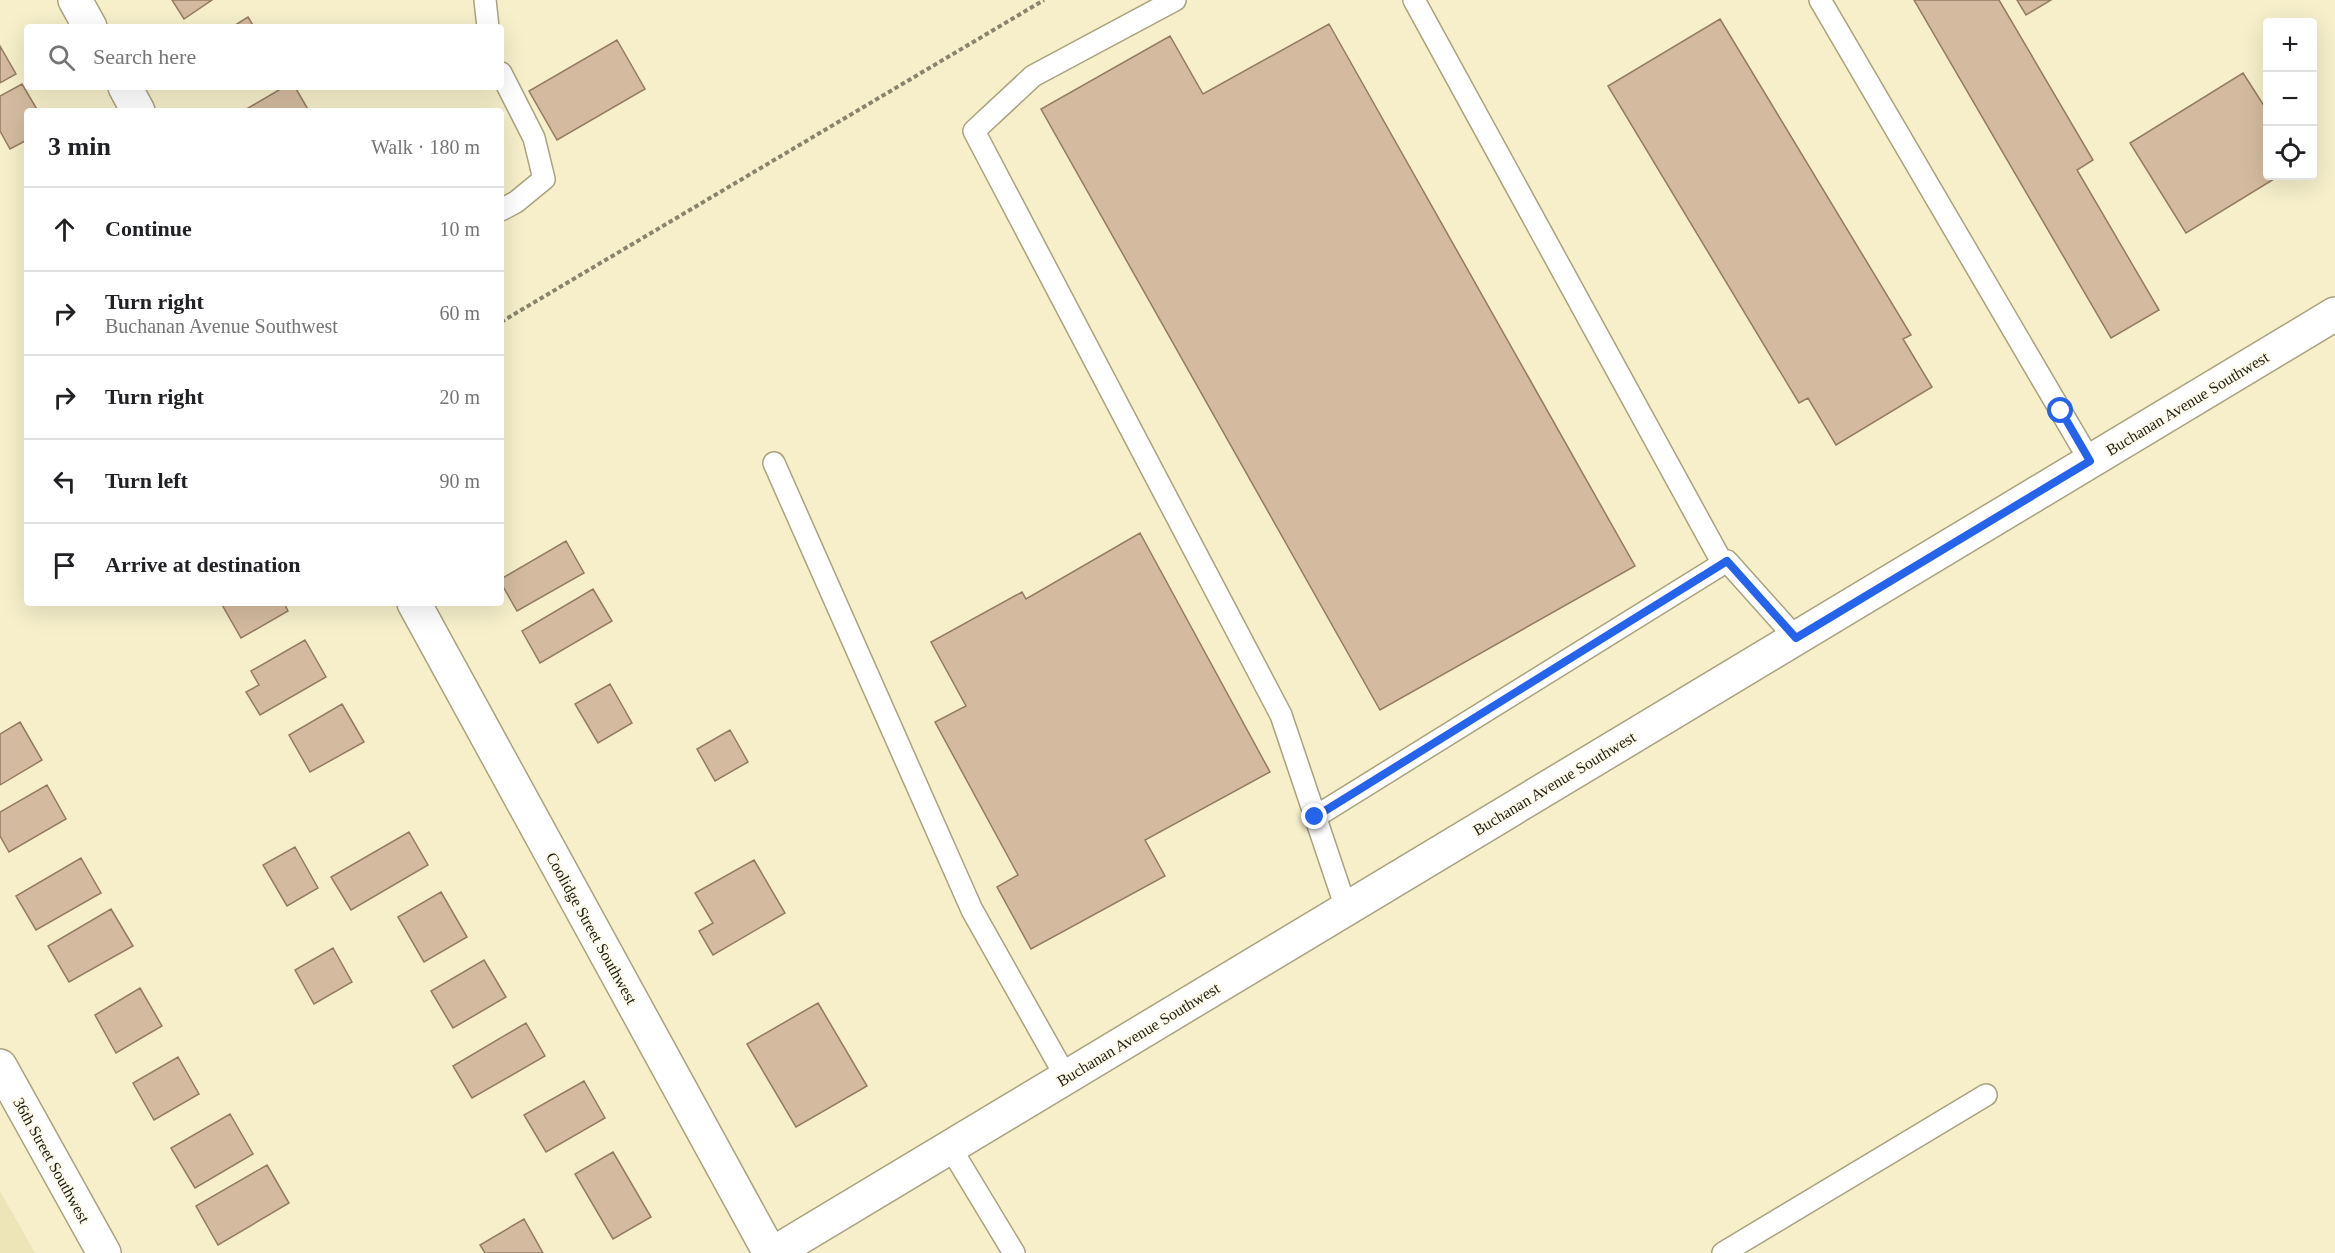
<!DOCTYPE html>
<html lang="en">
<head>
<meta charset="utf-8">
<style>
	body { margin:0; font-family:Georgia,serif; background:#f2f2f2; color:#202124 }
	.controls { position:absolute; right:18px; top:18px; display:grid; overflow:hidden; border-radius:6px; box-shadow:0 6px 24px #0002 }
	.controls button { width:54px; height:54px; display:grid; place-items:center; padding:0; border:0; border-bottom:2px solid #e0e0e0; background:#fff; color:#202124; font:30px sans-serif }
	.stop { position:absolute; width:18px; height:18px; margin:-14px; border:4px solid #2563eb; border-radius:50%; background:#fff }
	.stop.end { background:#2563eb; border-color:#fff; box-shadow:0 2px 6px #0008 }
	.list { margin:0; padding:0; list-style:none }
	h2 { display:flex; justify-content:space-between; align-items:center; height:78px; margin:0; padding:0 24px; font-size:26px }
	h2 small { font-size:20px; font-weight:400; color:#757577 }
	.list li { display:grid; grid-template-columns:39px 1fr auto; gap:18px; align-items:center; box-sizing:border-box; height:84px; padding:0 24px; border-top:2px solid #e0e0e0 }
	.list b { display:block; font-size:22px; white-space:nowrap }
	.list p { margin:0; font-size:20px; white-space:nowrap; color:#757577 }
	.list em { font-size:20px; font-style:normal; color:#757577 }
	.icon { flex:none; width:33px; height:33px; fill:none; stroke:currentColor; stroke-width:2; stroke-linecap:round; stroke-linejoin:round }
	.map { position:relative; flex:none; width:2335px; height:1253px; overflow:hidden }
	.search { position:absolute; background:#fff; box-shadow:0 6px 24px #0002; left:24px; top:24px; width:480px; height:66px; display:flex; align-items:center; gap:15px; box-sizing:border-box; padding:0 21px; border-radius:6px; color:#757577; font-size:22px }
	.panel { position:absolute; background:#fff; box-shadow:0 6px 24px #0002; left:24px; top:108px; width:480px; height:498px; border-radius:6px }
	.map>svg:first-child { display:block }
	.built { fill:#ede4b8 }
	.building { fill:#d4bb9f; stroke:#937b61; stroke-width:1.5 }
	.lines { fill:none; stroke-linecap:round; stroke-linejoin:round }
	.service-casing { stroke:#a9a27f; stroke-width:24 }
	.minor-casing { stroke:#a9a27f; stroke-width:36 }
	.tertiary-casing { stroke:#a9a27f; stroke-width:36 }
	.path { stroke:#89846b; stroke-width:4; stroke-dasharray:4.5 3; stroke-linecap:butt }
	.service { stroke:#fff; stroke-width:21 }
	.minor { stroke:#fff; stroke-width:33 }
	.tertiary { stroke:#fff; stroke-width:33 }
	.route { stroke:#2563eb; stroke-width:8 }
	.labels { text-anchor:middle; stroke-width:4.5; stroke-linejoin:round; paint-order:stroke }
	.street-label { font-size:16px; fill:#201d10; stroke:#fefbed }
</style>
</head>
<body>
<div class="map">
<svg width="2335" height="1253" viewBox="0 0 2335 1253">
	<rect width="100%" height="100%" fill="#f6efca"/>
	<path class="built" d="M0,1191l35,62h-35z"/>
	<path class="building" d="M172,0h40l-28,19z
		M1914,0h85l94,160 -16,10 82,140 -48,28z
		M2017,0h34l-25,15z
		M248,17l6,10h-22z
		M1720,19l191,316 -8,4 29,48 -96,58 -28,-47 -9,5 -191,-317z
		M1329,24l306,542 -255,144 -339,-601 129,-73 33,58z
		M617,40l28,49 -88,51 -28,-49z
		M0,46l16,28 -16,9z
		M2243,73l25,39v64h11l-93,57 -56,-90z
		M22,84l16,27h-11v29l-17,9 -10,-18v-35z
		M284,87h11l14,24h-66z
		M1140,533l130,239 -125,68 20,36 -134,73 -34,-62 21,-12 -83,-153 31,-16 -35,-64 91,-50 4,7z
		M566,541l18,32 -67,38 -16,-28v-4z
		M593,589l19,32 -72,42 -18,-32z
		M221,603h63l4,8 -47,27z
		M305,640l21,37 -66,38 -14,-23 13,-7 -8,-14z
		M610,684l22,39 -34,20 -23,-39z
		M342,704l22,38 -54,30 -21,-37z
		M20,722l22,38 -42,25v-51z
		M730,730l18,32 -33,19 -18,-32z
		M47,785l19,34 -57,33 -9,-16v-24z
		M409,832l19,33 -77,45 -20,-33z
		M295,847l23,41 -31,18 -24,-41z
		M81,858l20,35 -65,37 -20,-34z
		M754,860l31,53 -72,42 -14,-24 14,-8 -18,-30z
		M441,892l26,45 -43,25 -26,-45z
		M111,909l22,37 -64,36 -21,-36z
		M333,948l19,34 -38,22 -19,-34z
		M484,960l22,37 -53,31 -22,-37z
		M140,988l22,38 -46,27 -21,-38z
		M818,1003l49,83 -71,41 -49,-83z
		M526,1023l19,33 -73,42 -19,-32z
		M178,1057l21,37 -45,26 -21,-37z
		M584,1081l21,37 -59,34 -22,-37z
		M230,1114l23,40 -58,34 -24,-40z
		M613,1152l38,65 -38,22 -38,-65z
		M267,1165l22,38 -71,42 -22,-39z
		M524,1219l19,34h-58l-5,-8z"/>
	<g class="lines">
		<defs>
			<path id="service" d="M485,0l3,27
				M1175,0l-142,76 -59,55 307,584 65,193
				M1414,0l309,564
				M1820,0l270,461
				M501,73l33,65 10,41 -28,23 -15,8
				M774,463l198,447 94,167
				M1315,817l412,-256 69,77
				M950,1147l64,106
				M1723,1253l263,-158"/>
			<path id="minor" d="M75,0l15,27
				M125,87l13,24
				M414,603l356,650"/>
			<path id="tertiary" d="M0,1066l104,187
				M774,1253l1561,-939"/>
		</defs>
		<use href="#service" class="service-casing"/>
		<use href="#minor" class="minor-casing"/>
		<use href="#tertiary" class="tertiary-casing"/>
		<path class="path" d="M501,322l543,-322"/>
		<use href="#service" class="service"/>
		<use href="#minor" class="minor"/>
		<use href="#tertiary" class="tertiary"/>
	</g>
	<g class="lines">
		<path class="route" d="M1315,817l412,-256 69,77 294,-177 -29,-50"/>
	</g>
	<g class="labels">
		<g class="street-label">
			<text transform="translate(2187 403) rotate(-31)" y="6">Buchanan Avenue Southwest</text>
			<text transform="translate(1554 783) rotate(-31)" y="6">Buchanan Avenue Southwest</text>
			<text transform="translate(592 928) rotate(61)" y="6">Coolidge Street Southwest</text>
			<text transform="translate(1138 1034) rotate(-31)" y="6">Buchanan Avenue Southwest</text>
			<text transform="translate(52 1160) rotate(61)" y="6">36th Street Southwest</text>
		</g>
	</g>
</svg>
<div class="controls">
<button>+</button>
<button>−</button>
<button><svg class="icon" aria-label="locate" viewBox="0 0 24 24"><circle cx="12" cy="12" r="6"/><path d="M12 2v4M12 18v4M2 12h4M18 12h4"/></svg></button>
</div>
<div class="stop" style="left:2061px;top:411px"></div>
<div class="stop end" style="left:1315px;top:817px"></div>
<div class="search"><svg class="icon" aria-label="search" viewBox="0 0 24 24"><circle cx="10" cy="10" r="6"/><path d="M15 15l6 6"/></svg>Search here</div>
<section class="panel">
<h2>3 min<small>Walk · 180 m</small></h2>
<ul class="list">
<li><svg class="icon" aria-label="ahead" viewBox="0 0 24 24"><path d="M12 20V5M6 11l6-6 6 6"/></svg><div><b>Continue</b></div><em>10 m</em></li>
<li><svg class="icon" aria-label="right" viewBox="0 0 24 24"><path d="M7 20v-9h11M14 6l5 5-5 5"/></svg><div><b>Turn right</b><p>Buchanan Avenue Southwest</p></div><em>60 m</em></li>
<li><svg class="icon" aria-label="right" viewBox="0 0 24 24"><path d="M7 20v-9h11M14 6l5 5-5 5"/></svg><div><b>Turn right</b></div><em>20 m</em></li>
<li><svg class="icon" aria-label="left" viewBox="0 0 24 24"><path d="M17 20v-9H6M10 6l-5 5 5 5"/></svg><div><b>Turn left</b></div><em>90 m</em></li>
<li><svg class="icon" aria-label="arrive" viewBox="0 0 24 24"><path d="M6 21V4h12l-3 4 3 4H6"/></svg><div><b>Arrive at destination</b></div></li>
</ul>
</section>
</div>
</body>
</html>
